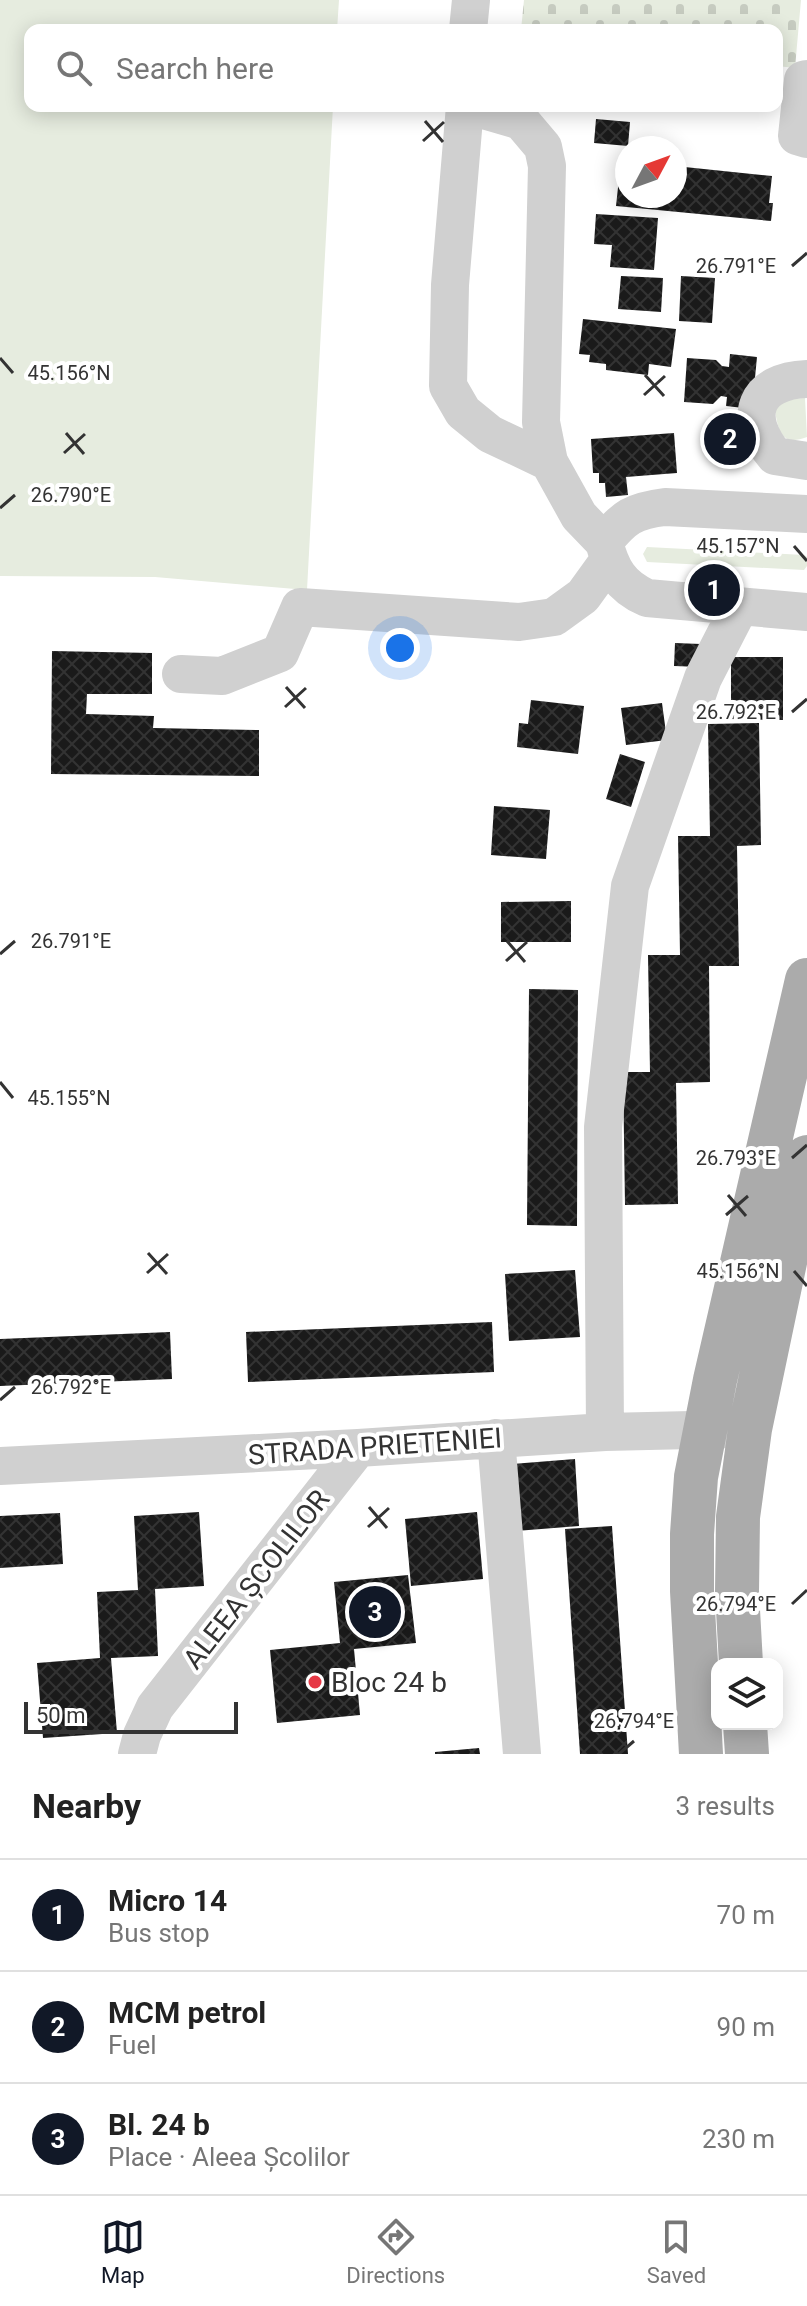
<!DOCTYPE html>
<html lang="en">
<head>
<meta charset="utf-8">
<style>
	body { margin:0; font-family:Roboto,sans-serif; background:#f6f6f6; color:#222 }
	.controls { position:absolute; right:24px; bottom:24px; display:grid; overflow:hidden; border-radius:16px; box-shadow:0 4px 20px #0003 }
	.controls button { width:72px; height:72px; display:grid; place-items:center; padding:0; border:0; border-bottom:2px solid #e0e0e0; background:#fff; color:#222; font:40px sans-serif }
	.compass { position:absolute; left:615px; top:136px; width:72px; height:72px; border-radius:50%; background:#fff; box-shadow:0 4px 20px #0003; rotate:49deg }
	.scale { position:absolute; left:24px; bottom:20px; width:214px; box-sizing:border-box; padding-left:8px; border:4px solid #333; border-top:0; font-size:22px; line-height:28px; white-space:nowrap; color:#333; -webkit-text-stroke:6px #fff; paint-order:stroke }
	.you { position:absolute; left:400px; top:648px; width:28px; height:28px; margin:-20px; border:6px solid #fff; border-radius:50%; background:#1a73e8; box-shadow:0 0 0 12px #1a73e833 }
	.badge { display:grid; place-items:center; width:52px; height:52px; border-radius:50%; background:#111827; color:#fff; font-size:26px; font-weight:700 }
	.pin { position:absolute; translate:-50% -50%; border:4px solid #fff; box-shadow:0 2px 8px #0006 }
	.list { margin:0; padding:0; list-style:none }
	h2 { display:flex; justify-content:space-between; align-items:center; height:104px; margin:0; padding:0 32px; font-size:34px }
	h2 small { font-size:26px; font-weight:400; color:#767676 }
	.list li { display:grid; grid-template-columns:52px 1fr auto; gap:24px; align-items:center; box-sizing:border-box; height:112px; padding:0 32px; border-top:2px solid #e0e0e0 }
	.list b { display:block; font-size:30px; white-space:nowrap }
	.list p { margin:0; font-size:26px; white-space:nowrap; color:#767676 }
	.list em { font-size:26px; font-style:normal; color:#767676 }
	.icon { flex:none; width:44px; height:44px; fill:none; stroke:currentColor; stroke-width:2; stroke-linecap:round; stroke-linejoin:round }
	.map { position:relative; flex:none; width:807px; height:1754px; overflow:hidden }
	.search { position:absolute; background:#fff; box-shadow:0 4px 20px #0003; left:24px; right:24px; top:24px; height:88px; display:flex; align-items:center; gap:20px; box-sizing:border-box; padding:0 28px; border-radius:16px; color:#767676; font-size:30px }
	.sheet { height:440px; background:#fff }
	nav { display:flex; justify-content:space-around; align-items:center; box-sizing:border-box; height:112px; border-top:2px solid #e0e0e0; background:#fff; font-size:22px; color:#767676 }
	nav a { display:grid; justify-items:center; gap:4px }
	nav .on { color:#111827 }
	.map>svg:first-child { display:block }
	.grass { fill:#e6ecdf }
	.cemetery { fill:url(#cemetery-stones) }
	.building { fill:url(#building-cross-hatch) }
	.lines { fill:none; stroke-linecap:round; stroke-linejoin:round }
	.minor { stroke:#d0d0d0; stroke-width:38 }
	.major { stroke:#ababab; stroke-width:44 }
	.ticks { fill:none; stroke:#333; stroke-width:3 }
	.poi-dot { fill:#e63946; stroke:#fff; stroke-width:3 }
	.labels { text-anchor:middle; stroke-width:8; stroke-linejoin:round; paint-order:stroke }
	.street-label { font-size:28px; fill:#333; stroke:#fff }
	.poi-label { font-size:28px; fill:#333; stroke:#fff; text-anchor:start }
	.ticks-label { font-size:20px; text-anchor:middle; fill:#333; stroke:#fff; stroke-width:8; stroke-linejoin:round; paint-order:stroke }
</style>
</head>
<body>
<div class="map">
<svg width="807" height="1754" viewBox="0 0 807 1754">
	<defs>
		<pattern id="cemetery-stones" width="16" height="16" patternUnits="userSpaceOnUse" patternTransform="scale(2)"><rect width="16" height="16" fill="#e6ecdf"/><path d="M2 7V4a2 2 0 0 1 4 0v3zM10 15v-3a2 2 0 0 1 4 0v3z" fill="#c6cbc0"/></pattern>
		<pattern id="building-cross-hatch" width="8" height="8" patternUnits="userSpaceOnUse" patternTransform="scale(2)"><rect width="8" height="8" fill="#1a1a1a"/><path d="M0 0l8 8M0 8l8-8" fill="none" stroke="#333"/></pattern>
	</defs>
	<rect width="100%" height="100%" fill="#fff"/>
	<path class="grass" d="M0,0h339l-2,30h-307v76h303l-26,484 -152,-13 -155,-1z
		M805,398l2,39c-25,10 -29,-6 -32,-27l9,-11z
		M647,547l157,8 3,2v9l-3,4 -157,-8 -4,-8z"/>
	<path class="cemetery" d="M524,0h277l-6,68 -18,-2v-36h-256z"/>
	<path class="building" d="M596,119l34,3 -2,24 -34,-3z
		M621,160l6,1v35h48v-30l97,10 -3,27h4l-2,18 -155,-15z
		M596,214l62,4 -4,52 -44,-3 2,-22 -18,-1z
		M621,276l42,2 -2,34 -43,-3z
		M681,276l34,2 -3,45 -33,-2z
		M583,319l93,10 -5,38 -22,-3 -1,11 -42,-5v-6l-17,-2 1,-7 -11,-1z
		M730,354l27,3 -5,52 -26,-3 1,-9 -6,-1 -8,8 -29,-2 3,-44 29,2 6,6 7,1z
		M674,433l3,40 -51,4 2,18 -22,2 -1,-14h-6v-10h-6l-2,-34z
		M675,643l26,1 -1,23 -26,-1z
		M52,651l100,2v41h-65l-1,20 68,2 -1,12 106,2v46l-208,-2z
		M731,657h52v63l-52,-1z
		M531,700l53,6 -6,48 -61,-7 2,-24 9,1z
		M662,703l5,37 -41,5 -5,-37z
		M759,723l2,122 -24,1 2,120h-30l1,116 -34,1 2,121 -53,1 -2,-133h27l-2,-117h32l-2,-119h32l-2,-112z
		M620,754l25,8 -14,45 -25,-8z
		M494,806l56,4 -4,49 -55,-4z
		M571,901v41h-70v-40z
		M529,989l49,1 -1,236 -50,-1z
		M575,1270l5,67 -71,4 -4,-67z
		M492,1322l2,50 -246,10 -2,-50z
		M170,1332l2,47 -172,7v-47z
		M575,1459l4,67 -63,5 -4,-67z
		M199,1512l5,74 -49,3 3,67 -47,2 6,75 -74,5 -6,-75 63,-5 -3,-66 41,-2 -4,-74z
		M477,1512l6,67 -72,7 -6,-67z
		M60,1513l3,51 -63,4v-52z
		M612,1526l16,228h-48l-15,-225z
		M408,1575l8,68 -62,6 6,66 -83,8 -7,-73 70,-7 -6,-61z
		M479,1748l1,6h-45v-2z"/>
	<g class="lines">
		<path class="minor" d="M468,30l3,-30
			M807,79l-4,1 -6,56 10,3
			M465,106l-15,179 -2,101 15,26 27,22 59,28
			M480,106l7,5 34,10 22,26 4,19 -6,256 8,40 30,54 25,26
			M807,379c-53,2 -65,38 -32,77l32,5
			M807,514l-142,-7c-32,4 -41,10 -61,35 7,27 16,44 43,56l160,14
			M181,674l41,2 58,-23 20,-46 219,15 35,-5 29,-21 26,-36
			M605,1432l-2,-305 27,-241 73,-208 37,-72
			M496,1438l26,316
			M0,1466l358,-18 247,-16 130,-3
			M137,1754l5,-19 13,-28 203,-259"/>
		<path class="major" d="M741,1664l-4,-72 1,-75 12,-88 57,-272
			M745,1724l2,30
			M701,1754l-9,-163v-57l4,-57 19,-97 92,-400"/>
	</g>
	<path class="ticks" d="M425,121l18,21M423,141l21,-19M792,266l15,-13M0,358l13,15M645,375l19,21M644,395l21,-19M66,433l18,21M64,453l21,-19M0,508l15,-13M794,546l13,15M286,687l19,21M285,707l21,-19M792,712l15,-13M507,941l18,21M0,954l15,-13M506,961l21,-19M0,1082l13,16M792,1158l15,-13M728,1195l18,21M726,1215l22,-19M148,1253l19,21M794,1271l13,15M147,1273l21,-19M0,1400l15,-13M369,1507l18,21M368,1527l21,-19M792,1604l15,-14M619,1754l15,-13"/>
	<circle class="poi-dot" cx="315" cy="1682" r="8"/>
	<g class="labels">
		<g class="street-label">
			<text transform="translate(375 1446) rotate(-4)" y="10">STRADA PRIETENIEI</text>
			<text transform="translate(256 1579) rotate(-52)" y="10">ALEEA ȘCOLILOR</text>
		</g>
		<g class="poi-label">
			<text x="331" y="1692">Bloc 24 b</text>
		</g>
	</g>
	<g class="ticks-label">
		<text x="736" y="273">26.791°E</text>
		<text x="69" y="380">45.156°N</text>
		<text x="71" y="502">26.790°E</text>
		<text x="738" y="553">45.157°N</text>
		<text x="736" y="719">26.792°E</text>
		<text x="71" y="948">26.791°E</text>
		<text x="69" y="1105">45.155°N</text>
		<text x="736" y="1165">26.793°E</text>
		<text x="738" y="1278">45.156°N</text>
		<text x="71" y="1394">26.792°E</text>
		<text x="736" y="1611">26.794°E</text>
		<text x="634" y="1728">26.794°E</text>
	</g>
</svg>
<div class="controls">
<button><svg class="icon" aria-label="layers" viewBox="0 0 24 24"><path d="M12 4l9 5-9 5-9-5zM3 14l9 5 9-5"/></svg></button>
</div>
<svg class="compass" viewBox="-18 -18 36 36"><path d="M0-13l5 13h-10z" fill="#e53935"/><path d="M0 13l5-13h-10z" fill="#767676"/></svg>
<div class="scale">50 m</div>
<div class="you"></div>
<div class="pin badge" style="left:714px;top:590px">1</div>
<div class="pin badge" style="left:730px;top:439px">2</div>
<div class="pin badge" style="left:375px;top:1612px">3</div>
<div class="search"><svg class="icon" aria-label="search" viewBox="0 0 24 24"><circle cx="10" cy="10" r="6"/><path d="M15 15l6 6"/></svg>Search here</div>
</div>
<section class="sheet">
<h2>Nearby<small>3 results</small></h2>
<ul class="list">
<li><span class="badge">1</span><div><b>Micro 14</b><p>Bus stop</p></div><em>70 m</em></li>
<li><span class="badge">2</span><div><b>MCM petrol</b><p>Fuel</p></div><em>90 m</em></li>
<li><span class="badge">3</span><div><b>Bl. 24 b</b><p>Place · Aleea Școlilor</p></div><em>230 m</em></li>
</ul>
</section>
<nav>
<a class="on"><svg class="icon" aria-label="map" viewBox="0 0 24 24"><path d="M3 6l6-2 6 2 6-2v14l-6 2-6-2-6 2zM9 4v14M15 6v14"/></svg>Map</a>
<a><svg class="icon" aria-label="directions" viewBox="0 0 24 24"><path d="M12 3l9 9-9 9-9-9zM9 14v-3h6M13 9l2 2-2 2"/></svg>Directions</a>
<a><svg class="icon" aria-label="saved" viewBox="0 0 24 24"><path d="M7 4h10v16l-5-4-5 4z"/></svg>Saved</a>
</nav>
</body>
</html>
